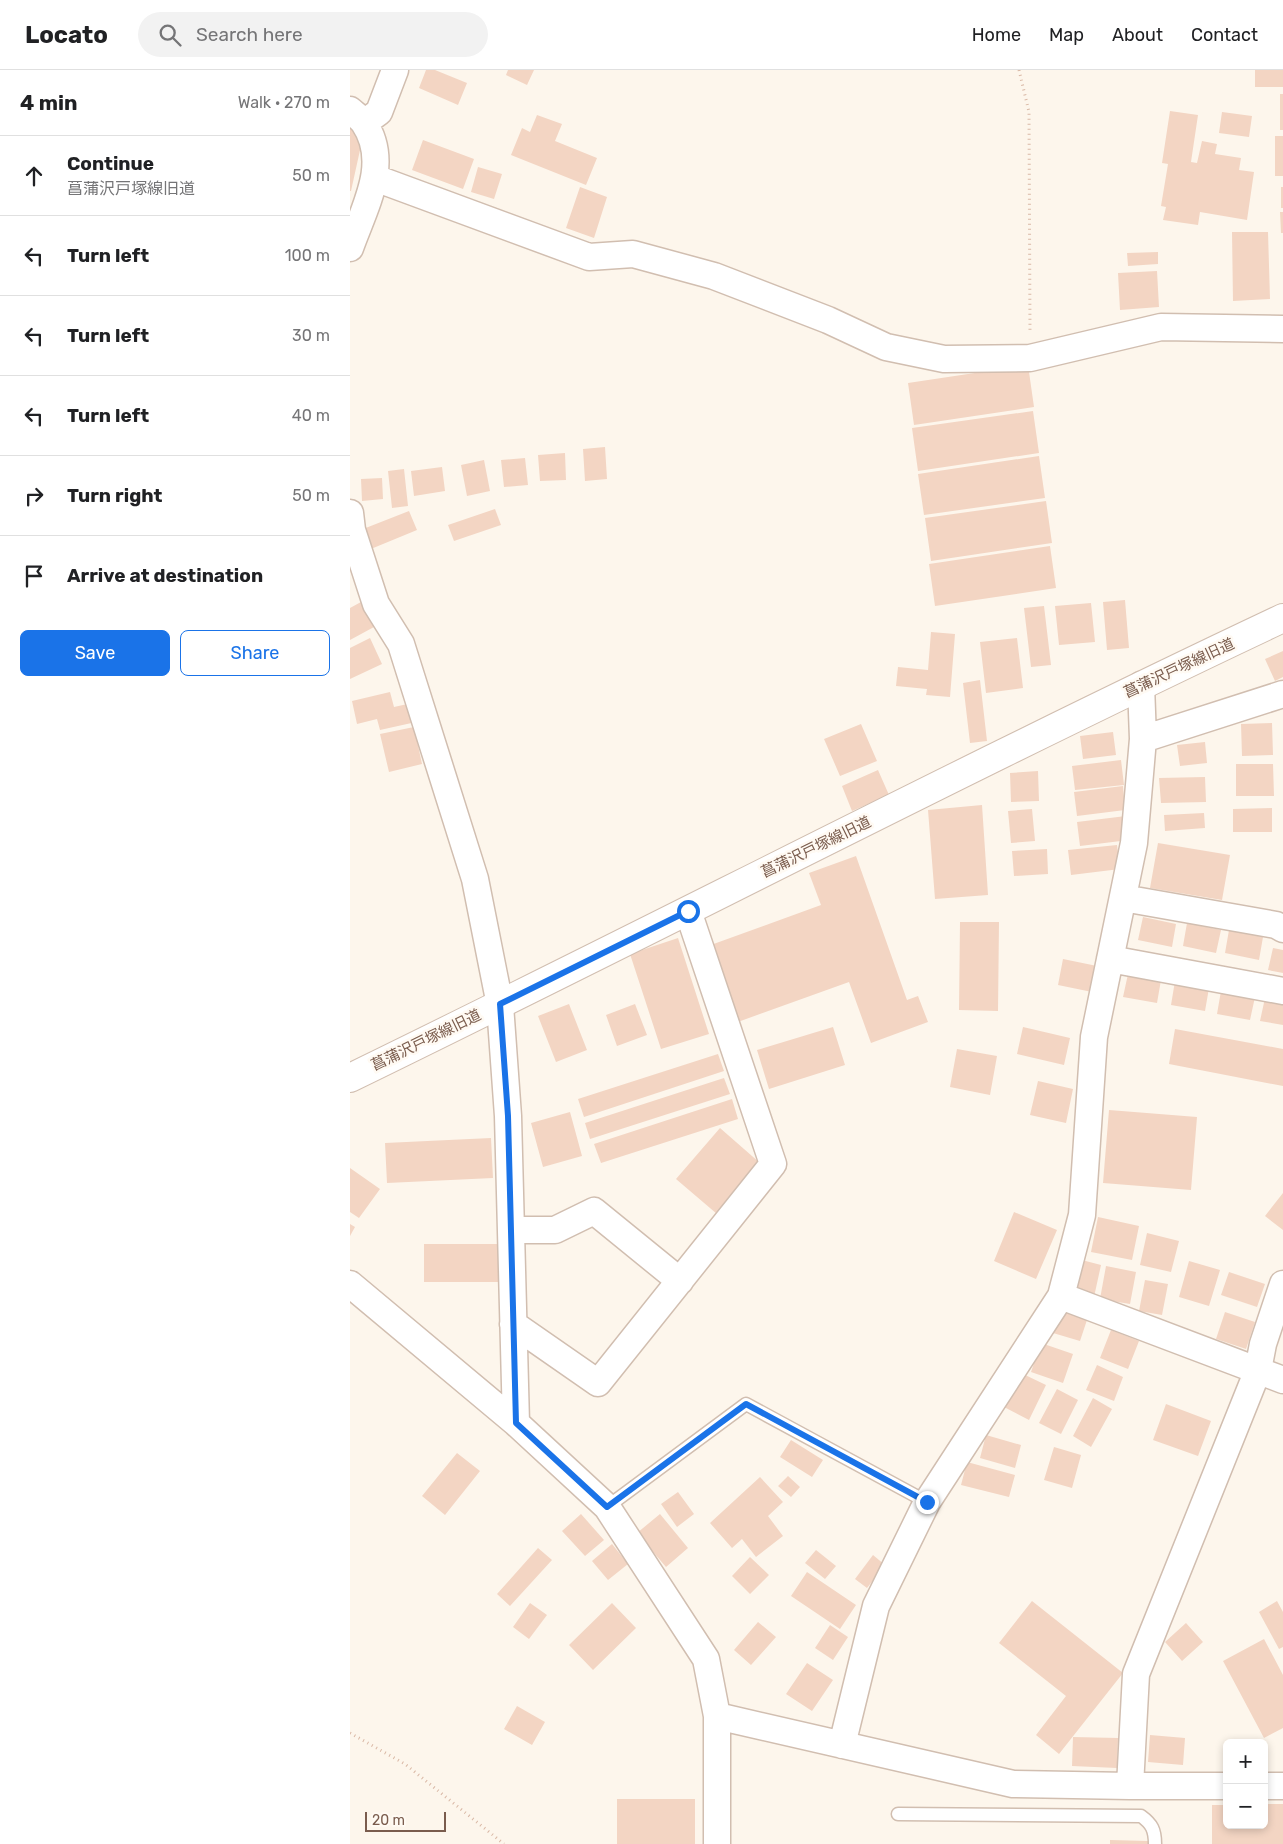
<!DOCTYPE html>
<html lang="en">
<head>
<meta charset="utf-8">
<style>
	body { margin:0; font-family:Rubik,"Noto Sans JP",sans-serif; background:#f2f2f2; color:#202124 }
	.controls { position:absolute; right:15px; bottom:15px; display:grid; overflow:hidden; border-radius:8px; box-shadow:0 2px 8px #0003 }
	.controls button { width:45px; height:45px; display:grid; place-items:center; padding:0; border:0; border-bottom:1px solid #e0e0e0; background:#fff; color:#202124; font:25px sans-serif }
	.scale { position:absolute; left:15px; bottom:12px; width:81px; box-sizing:border-box; padding-left:5px; border:2px solid #7a5c4d; border-top:0; font-size:14px; line-height:18px; white-space:nowrap; color:#7a5c4d; -webkit-text-stroke:4px #fffaf3; paint-order:stroke }
	.stop { position:absolute; width:15px; height:15px; margin:-11px; border:4px solid #1a73e8; border-radius:50%; background:#fff }
	.stop.end { background:#1a73e8; border-color:#fff; box-shadow:0 1px 5px #0008 }
	.list { margin:0; padding:0; list-style:none }
	h2 { display:flex; justify-content:space-between; align-items:center; height:65px; margin:0; padding:0 20px; font-size:21px }
	h2 small { font-size:16px; font-weight:400; color:#757577 }
	.list li { display:grid; grid-template-columns:32px 1fr auto; gap:15px; align-items:center; box-sizing:border-box; height:80px; padding:0 20px; border-top:1px solid #e0e0e0 }
	.list b { display:block; font-size:19px; white-space:nowrap }
	.list p { margin:0; font-size:16px; white-space:nowrap; color:#757577 }
	.list em { font-size:16px; font-style:normal; color:#757577 }
	.actions { display:flex; gap:10px; padding:15px 20px }
	.actions a { flex:1; padding:11px 0; border:1px solid #1a73e8; border-radius:8px; text-align:center; font-size:18px; color:#1a73e8 }
	.actions .main { background:#1a73e8; color:#fff }
	.icon { flex:none; width:28px; height:28px; fill:none; stroke:currentColor; stroke-width:2; stroke-linecap:round; stroke-linejoin:round }
	.map { position:relative; flex:none; width:933px; height:1774px; overflow:hidden }
	header { display:flex; align-items:center; gap:30px; box-sizing:border-box; height:70px; padding:0 25px; background:#fff; border-bottom:1px solid #e0e0e0 }
	header strong { font-size:24px }
	nav { display:flex; gap:28px; margin-inline-start:auto; font-size:18px }
	.search { width:350px; height:45px; background:#f2f2f2; display:flex; align-items:center; gap:12px; box-sizing:border-box; padding:0 18px; border-radius:28px; color:#757577; font-size:19px }
	main { display:flex }
	aside { flex:1; background:#fff }
	.map>svg:first-child { display:block }
	.building { fill:#f3d5c3 }
	.lines { fill:none; stroke-linecap:round; stroke-linejoin:round }
	.service-casing { stroke:#d1beb0; stroke-width:15 }
	.minor-casing { stroke:#d1beb0; stroke-width:29 }
	.tertiary-casing { stroke:#d1beb0; stroke-width:30 }
	.path { stroke:#d9b8a5; stroke-width:3; stroke-dasharray:1 4; stroke-linecap:butt }
	.service { stroke:#fff; stroke-width:12 }
	.minor { stroke:#fff; stroke-width:26 }
	.tertiary { stroke:#fff; stroke-width:28 }
	.route { stroke:#1a73e8; stroke-width:6 }
	.labels { text-anchor:middle; stroke-width:5; stroke-linejoin:round; paint-order:stroke }
	.street-label { font-size:15px; fill:#7a5c4d; stroke:#fffaf3 }
</style>
</head>
<body>
<header>
<strong>Locato</strong>
<div class="search"><svg class="icon" aria-label="search" viewBox="0 0 24 24"><circle cx="10" cy="10" r="6"/><path d="M15 15l6 6"/></svg>Search here</div>
<nav><a>Home</a><a>Map</a><a>About</a><a>Contact</a></nav>
</header>
<main>
<aside>
<h2>4 min<small>Walk · 270 m</small></h2>
<ul class="list">
<li><svg class="icon" aria-label="ahead" viewBox="0 0 24 24"><path d="M12 20V5M6 11l6-6 6 6"/></svg><div><b>Continue</b><p>菖蒲沢戸塚線旧道</p></div><em>50 m</em></li>
<li><svg class="icon" aria-label="left" viewBox="0 0 24 24"><path d="M17 20v-9H6M10 6l-5 5 5 5"/></svg><div><b>Turn left</b></div><em>100 m</em></li>
<li><svg class="icon" aria-label="left" viewBox="0 0 24 24"><path d="M17 20v-9H6M10 6l-5 5 5 5"/></svg><div><b>Turn left</b></div><em>30 m</em></li>
<li><svg class="icon" aria-label="left" viewBox="0 0 24 24"><path d="M17 20v-9H6M10 6l-5 5 5 5"/></svg><div><b>Turn left</b></div><em>40 m</em></li>
<li><svg class="icon" aria-label="right" viewBox="0 0 24 24"><path d="M7 20v-9h11M14 6l5 5-5 5"/></svg><div><b>Turn right</b></div><em>50 m</em></li>
<li><svg class="icon" aria-label="arrive" viewBox="0 0 24 24"><path d="M6 21V4h12l-3 4 3 4H6"/></svg><div><b>Arrive at destination</b></div></li>
</ul>
<div class="actions"><a class="main">Save</a><a>Share</a></div>
</aside>
<div class="map">
<svg width="933" height="1774" viewBox="0 0 933 1774">
	<rect width="100%" height="100%" fill="#fdf6ec"/>
	<path class="building" d="M76,0h9l32,13 -9,22 -39,-17z
		M158,0h26l-7,15 -21,-10z
		M905,0h28v17h-28z
		M930,24h3v36h-3z
		M820,41l28,4 -7,47 6,1 5,-22 15,3 -2,10 26,4 -2,12 15,2 -7,48 -47,-8 -2,13 -35,-5 3,-13 -5,-1 7,-42 -6,-1z
		M872,42l30,4 -3,21 -30,-4z
		M187,45l25,9 -7,17 42,17 -11,27 -75,-30 11,-27 8,4z
		M0,59l14,3 -13,59h-1z
		M925,66h8v40h-8z
		M73,70l51,19 -11,30 -51,-19z
		M128,97l24,7 -8,25 -23,-7z
		M230,117l27,10 -13,41 -28,-10z
		M931,117h2v21h-2z
		M930,142h3v21h-2z
		M882,162h36l2,67 -37,2z
		M808,182v12l-30,2 -1,-13z
		M807,201l2,36 -39,3 -2,-37z
		M678,295l6,42 -120,18 -6,-42z
		M683,341l6,42 -121,18 -6,-43z
		M255,377l2,32 -22,2 -2,-32z
		M215,383l1,27 -26,1 -2,-26z
		M689,386l6,42 -121,17 -6,-41z
		M175,388l3,27 -24,2 -3,-27z
		M134,390l6,31 -23,5 -6,-31z
		M92,397l3,24 -31,5 -3,-25z
		M54,399l4,37 -16,2 -4,-37z
		M32,408l1,21 -21,2 -1,-22z
		M696,431l6,42 -121,18 -6,-43z
		M145,439l6,16 -47,16 -6,-16z
		M59,441l8,19 -51,21 -8,-20z
		M700,476l6,42 -121,18 -6,-42z
		M775,530l4,48 -22,2 -4,-48z
		M11,532l13,25 -24,13v-32z
		M741,533l4,39 -36,3 -4,-39z
		M694,536l7,59 -20,2 -7,-59z
		M581,562l24,2 -5,63 -24,-2 1,-6 -31,-3 2,-19 30,3z
		M20,568l12,26 -32,15v-31z
		M667,568l6,50 -37,5 -6,-51z
		M933,581v26l-8,4 -10,-22z
		M630,610l7,61 -17,2 -7,-60z
		M40,622l4,15 18,-4 4,19 -36,8 -3,-11 -20,5 -5,-23z
		M922,653l1,32 -31,1 -1,-32z
		M511,654l16,37 -37,15 -16,-37z
		M64,657l8,37 -33,8 -9,-38z
		M763,662l3,23 -33,4 -3,-23z
		M855,672l2,21 -27,3 -3,-21z
		M771,690l3,25 -49,5 -3,-24z
		M886,694h37l1,32h-38z
		M528,700l11,25 -37,16 -10,-25z
		M688,701l1,30 -28,1 -1,-29z
		M855,707l1,25 -45,1 -2,-25z
		M773,716l2,24 -48,6 -3,-24z
		M632,735l6,90 -53,4 -7,-89z
		M922,738v24h-39v-23z
		M682,739l3,32 -24,2 -3,-32z
		M854,743l1,15 -40,3 -1,-16z
		M776,746l3,24 -49,6 -3,-24z
		M808,773l72,12 -8,45 -72,-12z
		M767,775l3,24 -49,6 -3,-25z
		M697,779l1,25 -34,2 -2,-25z
		M506,786l51,144 11,-4 10,26 -57,21 -22,-61 -114,41 -27,-77 113,-41 -12,-32z
		M793,847l33,7 -4,23 -34,-7z
		M610,852h39l-1,89 -39,-1z
		M837,853l34,7 -5,23 -33,-7z
		M879,860l34,7 -4,23 -34,-7z
		M328,868l31,96 -48,15 -31,-95z
		M923,878l10,2v23l-15,-3z
		M713,889l34,7 -5,26 -34,-7z
		M778,904l33,6 -4,23 -34,-6z
		M825,911l34,7 -4,23 -34,-6z
		M871,921l34,6 -5,23 -33,-6z
		M915,928l18,3v24l-23,-4z
		M219,934l18,46 -31,12 -18,-46z
		M285,934l12,31 -30,11 -11,-31z
		M483,957l12,38 -76,24 -12,-39z
		M673,957l47,11 -6,27 -47,-11z
		M825,959l108,20v37l-114,-22z
		M607,979l40,7 -7,39 -40,-8z
		M368,984l6,17 -140,46 -6,-18z
		M374,1008l6,16 -140,45 -5,-16z
		M688,1011l35,8 -7,34 -36,-8z
		M382,1029l6,20 -137,44 -7,-19z
		M759,1040l88,7 -6,73 -88,-7z
		M220,1042l12,44 -39,11 -12,-44z
		M370,1058l40,35 -43,51 -41,-35z
		M141,1068l2,40 -106,5 -2,-40z
		M0,1098l30,21 -21,29 -9,-6z
		M933,1123v37l-18,-14z
		M664,1142l43,18 -21,49 -42,-18z
		M748,1147l41,9 -7,34 -41,-8z
		M0,1154l5,3 -5,9z
		M797,1163l32,8 -8,31 -31,-7z
		M74,1174h76v38h-76z
		M728,1189l23,6 -7,32 -23,-5z
		M839,1191l31,9 -11,36 -30,-9z
		M756,1196l30,6 -6,32 -30,-5z
		M879,1202l36,12 -8,23 -36,-12z
		M795,1210l23,4 -6,31 -23,-4z
		M710,1239l28,8 -8,24 -27,-8z
		M875,1242l30,10 -9,27 -30,-10z
		M761,1260l28,11 -11,28 -28,-11z
		M691,1273l32,11 -10,29 -32,-11z
		M747,1295l26,12 -9,24 -28,-11z
		M671,1303l25,12 -17,35 -25,-13z
		M707,1319l21,11 -17,34 -22,-11z
		M743,1328l19,11 -21,38 -18,-11z
		M816,1334l45,17 -13,35 -45,-16z
		M636,1365l35,10 -6,23 -35,-10z
		M441,1370l32,20 -11,17 -32,-20z
		M704,1377l27,8 -9,33 -28,-8z
		M107,1383l23,18 -35,44 -23,-19z
		M617,1392l48,13 -6,22 -48,-12z
		M438,1406l12,11 -9,10 -13,-11z
		M410,1407l23,25 -15,14 15,20 -27,21 -14,-18 -10,9 -22,-25z
		M328,1422l16,22 -17,13 -16,-23z
		M231,1444l23,26 -19,16 -23,-25z
		M310,1444l28,34 -22,19 -29,-34z
		M262,1474l16,20 -20,16 -16,-19z
		M188,1478l14,12 -42,46 -13,-12z
		M466,1480l20,16 -11,13 -20,-16z
		M523,1485l12,10 -18,23 -12,-9z
		M400,1487l19,18 -19,19 -18,-18z
		M457,1502l49,33 -16,24 -49,-33z
		M682,1531l91,72 -64,81 -23,-19 30,-39 -67,-53z
		M927,1531l6,11v35l-4,2 -20,-37z
		M180,1533l17,12 -18,24 -16,-12z
		M262,1533l24,25 -43,42 -24,-25z
		M408,1552l18,15 -25,28 -17,-15z
		M836,1553l17,19 -21,19 -17,-19z
		M480,1555l18,12 -15,23 -18,-12z
		M914,1569l19,36v53l-19,10 -41,-77z
		M457,1593l26,17 -21,31 -26,-17z
		M167,1636l28,16 -13,23 -28,-16z
		M800,1665l35,3 -2,27 -35,-3z
		M723,1667l45,1 -1,30 -45,-2z
		M267,1729h78v45h-78z
		M914,1734h19v40h-71v-39h15v20h37z
		M760,1770l38,1v3h-38z"/>
	<g class="lines">
		<defs>
			<path id="service" d="M257,1437l139,-103 181,98
				M548,1744l243,2c11,8 14,14 14,28"/>
			<path id="minor" d="M0,40c4,4 11,8 14,13 27,40 0,85 -14,125
				M14,53l15,-11 16,-42
				M25,108l214,79 44,-3 81,22 114,44 58,27 58,12 86,-1 131,-31 122,2
				M0,443l2,17 24,74 25,40 74,235 25,126 8,111 8,307
				M793,669l140,-45
				M773,828l153,27 7,4
				M760,889l173,32
				M161,1160h44l39,-19 86,70
				M0,1214l166,139 91,84 99,152 11,57 296,68 117,2
				M711,1226l222,84
				M163,1254l85,59 175,-219 -85,-253
				M492,1675l34,-139 51,-104 134,-206 21,-81 12,-178 40,-194 9,-104 -2,-54
				M877,1716h-97l6,-112 122,-304 5,-26 20,-60
				M914,1716h19
				M367,1774v-128"/>
			<path id="tertiary" d="M0,1008c312,-152 619,-312 933,-460"/>
		</defs>
		<use href="#service" class="service-casing"/>
		<use href="#minor" class="minor-casing"/>
		<use href="#tertiary" class="tertiary-casing"/>
		<path class="path" d="M669,0l10,42 1,220
			M0,1663l55,31 99,80"/>
		<use href="#service" class="service"/>
		<use href="#minor" class="minor"/>
		<use href="#tertiary" class="tertiary"/>
	</g>
	<g class="lines">
		<path class="route" d="M338,841l-188,93 8,112 8,307 91,84 139,-103 181,98"/>
	</g>
	<g class="labels">
		<g class="street-label">
			<text transform="translate(829 598) rotate(-25)" y="5">菖蒲沢戸塚線旧道</text>
			<text transform="translate(466 777) rotate(-26)" y="5">菖蒲沢戸塚線旧道</text>
			<text transform="translate(76 970) rotate(-26)" y="5">菖蒲沢戸塚線旧道</text>
		</g>
	</g>
</svg>
<div class="controls">
<button>+</button>
<button>−</button>
</div>
<div class="scale">20 m</div>
<div class="stop" style="left:338px;top:841px"></div>
<div class="stop end" style="left:577px;top:1432px"></div>
</div>
</main>
</body>
</html>
